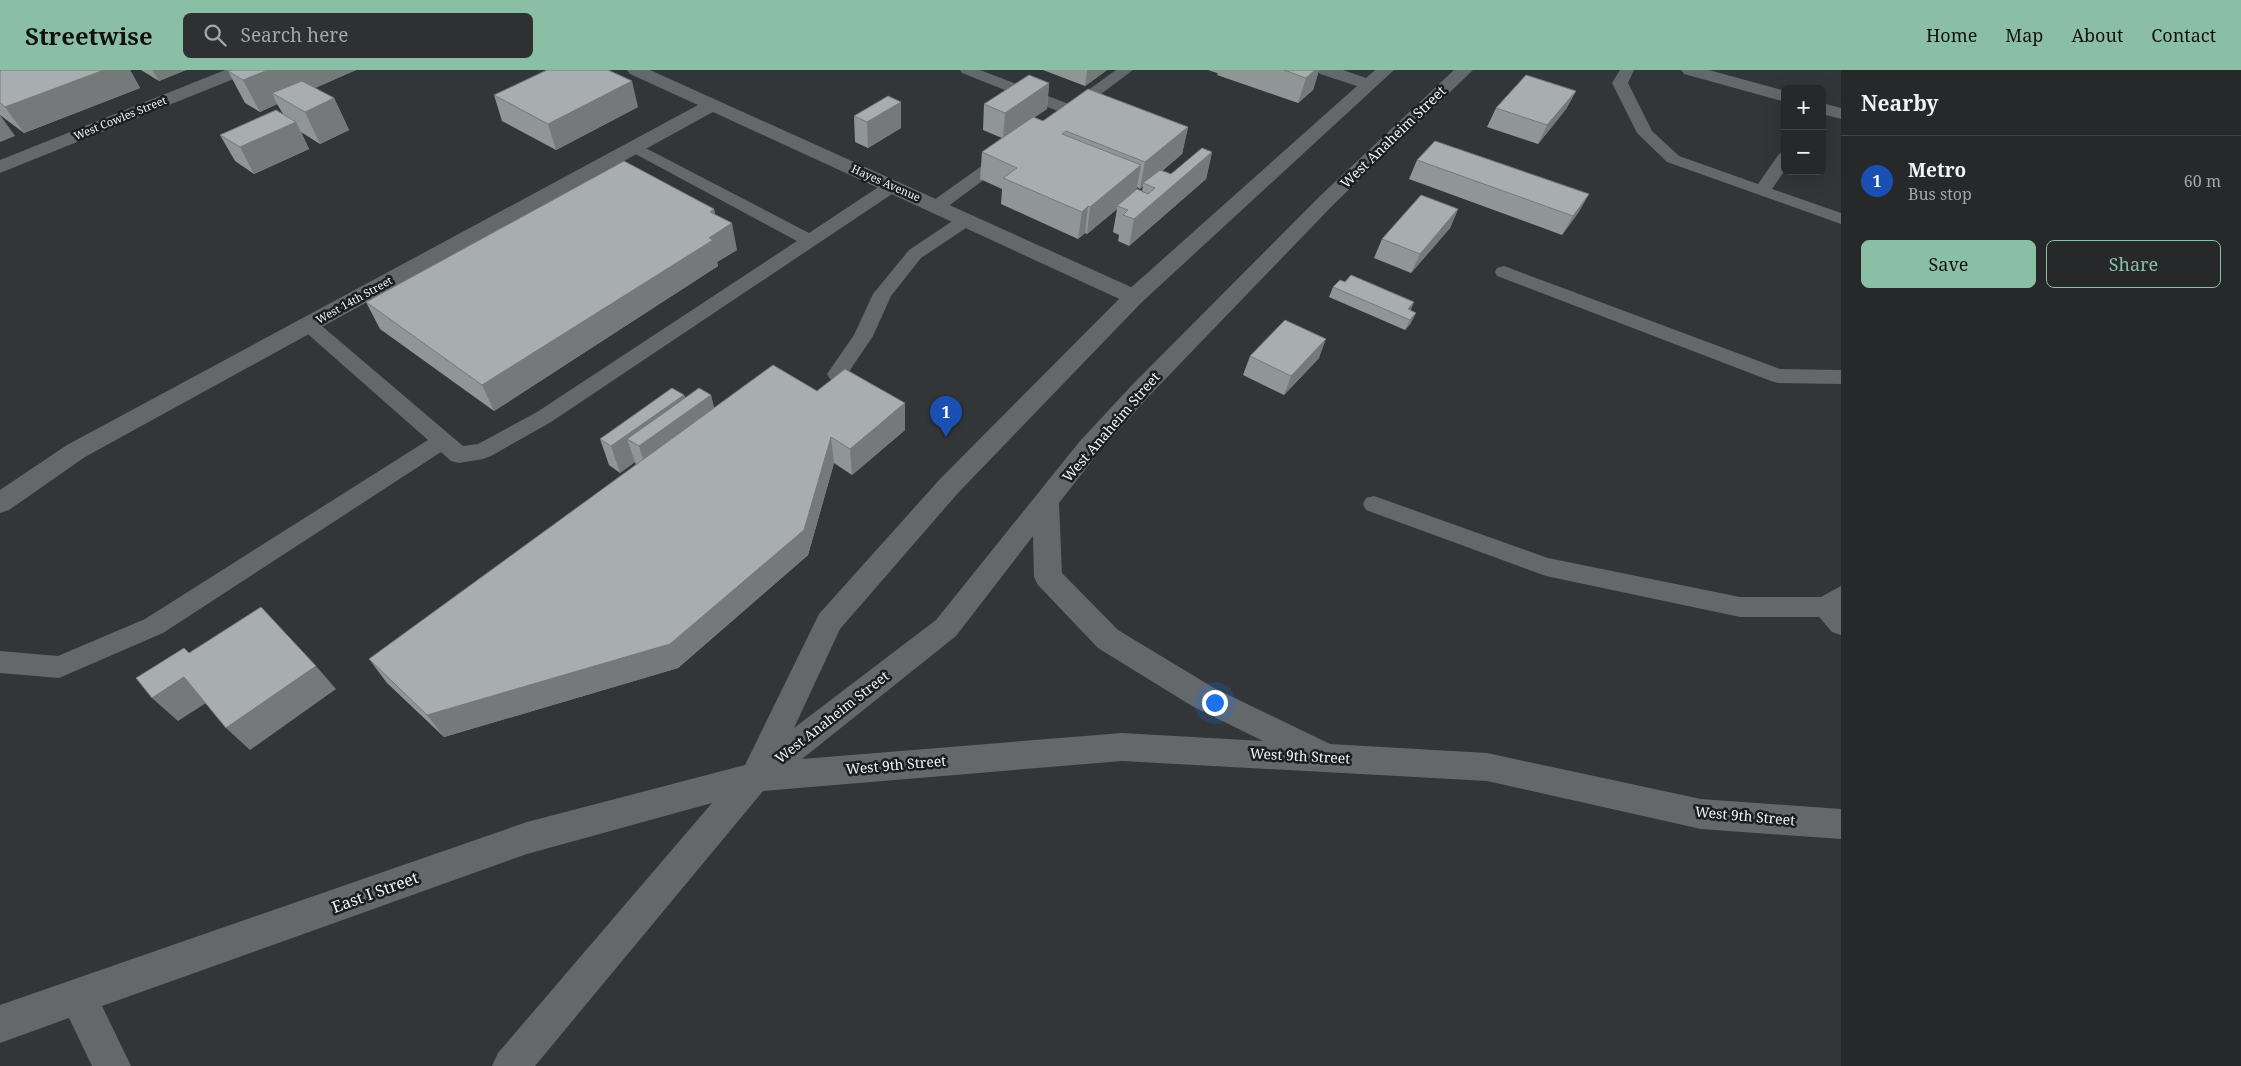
<!DOCTYPE html>
<html lang="en">
<head>
<meta charset="utf-8">
<style>
	body { margin:0; font-family:"Noto Serif",serif; background:#2e3032; color:#f1f3f6 }
	.controls { position:absolute; right:15px; top:15px; display:grid; overflow:hidden; border-radius:8px; box-shadow:0 5px 20px #0002 }
	.controls button { width:45px; height:45px; display:grid; place-items:center; padding:0; border:0; border-bottom:1px solid #424447; background:#26282a; color:#f1f3f6; font:25px sans-serif }
	.you { position:absolute; left:1214px; top:632px; width:18px; height:18px; margin:-12px; border:4px solid #fff; border-radius:50%; background:#1a73e8; box-shadow:0 0 0 8px #1a73e833 }
	.badge { display:grid; place-items:center; width:32px; height:32px; border-radius:50%; background:#8abfa5; color:#fff; font-size:16px; font-weight:700 }
	.pin { position:absolute; translate:-50% -41px; filter:drop-shadow(0 1px 2px #0008) }
	.pin::after { content:''; position:absolute; top:26px; width:18px; height:15px; background:inherit; clip-path:polygon(0 0,100% 0,50% 100%) }
	.list { margin:0; padding:0; list-style:none }
	h2 { display:flex; justify-content:space-between; align-items:center; height:65px; margin:0; padding:0 20px; font-size:21px }
	h2 small { font-size:16px; font-weight:400; color:#a4a6a8 }
	.list li { display:grid; grid-template-columns:32px 1fr auto; gap:15px; align-items:center; box-sizing:border-box; height:90px; padding:0 20px; border-top:1px solid #424447 }
	.list b { display:block; font-size:19px; white-space:nowrap }
	.list p { margin:0; font-size:16px; white-space:nowrap; color:#a4a6a8 }
	.list em { font-size:16px; font-style:normal; color:#a4a6a8 }
	.actions { display:flex; gap:10px; padding:15px 20px }
	.actions a { flex:1; padding:11px 0; border:1px solid #8abfa5; border-radius:8px; text-align:center; font-size:18px; color:#8abfa5 }
	.actions .main { background:#8abfa5; color:#111 }
	.icon { flex:none; width:28px; height:28px; fill:none; stroke:currentColor; stroke-width:2; stroke-linecap:round; stroke-linejoin:round }
	.map { position:relative; flex:none; width:1841px; height:996px; overflow:hidden }
	header { display:flex; align-items:center; gap:30px; box-sizing:border-box; height:70px; padding:0 25px; background:#8abfa5; color:#111 }
	header strong { font-size:24px }
	nav { display:flex; gap:28px; margin-inline-start:auto; font-size:18px }
	.search { width:350px; height:45px; background:#2e3032; display:flex; align-items:center; gap:12px; box-sizing:border-box; padding:0 18px; border-radius:8px; color:#a4a6a8; font-size:19px }
	main { display:flex }
	aside { flex:1; background:#26282a }
	.map>svg:first-child { display:block }
	.lines { fill:none; stroke-linecap:round; stroke-linejoin:round }
	.lane { fill:#64686a; fill-rule:evenodd }
	.street { fill:#64686a; fill-rule:evenodd }
	.secondary { fill:#64686a; fill-rule:evenodd }
	.wall { fill:#909596; fill-rule:evenodd }
	.shaded-wall { fill:#76797a }
	.building { fill:#a8adaf; stroke:#76797a }
	.labels { text-anchor:middle; stroke-width:5; stroke-linejoin:round; paint-order:stroke }
	.far-street-label { font-size:11px; fill:#f1f4f5; stroke:#1b1d1e }
	.street-label { font-size:14px; fill:#f1f4f5; stroke:#1b1d1e }
	.near-street-label { font-size:16px; fill:#f1f4f5; stroke:#1b1d1e }
</style>
</head>
<body>
<header>
<strong>Streetwise</strong>
<div class="search"><svg class="icon" aria-label="search" viewBox="0 0 24 24"><circle cx="10" cy="10" r="6"/><path d="M15 15l6 6"/></svg>Search here</div>
<nav><a>Home</a><a>Map</a><a>About</a><a>Contact</a></nav>
</header>
<main>
<div class="map">
<svg width="1841" height="996" viewBox="0 0 1841 996">
	<rect width="100%" height="100%" fill="#323638"/>
	<g class="lines">
		<path class="lane" d="M960,0h20l89,34 47,-34h17l-60,45h-10l-3,-3 -98,-39z
			M1620,0h14l-6,13 24,48 27,25 79,28 21,-30 6,-2v18l-13,19 69,24v11l-174,-62 -30,-29 -25,-50z
			M634,72l175,91 77,-51h12l2,4 -2,4 -347,232 -60,34 -8,3 -24,4 -8,-2 -10,-9 -278,181 -104,45 -59,-5v-22l58,5 87,-37 283,-179 -126,-111 -3,-4 3,-4 7,-2 7,2 147,125 15,-2 59,-32 260,-171 -169,-91 -2,-3 2,-3z
			M1006,81l6,2 2,3 -2,3 -69,51h-12l-3,-4 3,-4 69,-49z
			M966,145l6,1 3,4 -3,4 -51,34 -30,38 -18,40 -29,43 -7,2 -7,-2 -3,-5 27,-39 19,-41 36,-44 51,-34z
			M1504,196l276,103 61,1v14l-63,-1 -7,-2 -274,-105 -2,-4 2,-4z
			M1374,426l174,62 192,39h81l20,-11v49l-9,-3 -13,-15h-79l-194,-41 -180,-66 -3,-6 3,-6z"/>
		<path class="street" d="M225,0h24l-3,4 -246,99v-13z
			M627,0h23l492,222 3,5 -3,5 -8,2 -8,-2 -413,-190 -628,345 -76,53 -9,3v-23l67,-45 631,-340 -68,-31z
			M1681,0h28l76,21v11l-101,-28z
			M1822,33l19,5v11l-19,-5z"/>
		<path class="secondary" d="M1317,0h26l23,8 9,-8h19l-252,232 -184,191 -118,136 -46,99 142,-108 144,-179 53,-57 187,-188 134,-126h19l-139,134 -185,192 -51,57 -39,50 3,70 56,57 96,58 116,56 157,9 214,46 140,10v30l-140,-10 -214,-48 -365,-20 -359,30 -228,275h-43l6,-13 214,-250 -185,51 -425,152 29,60h-39l-23,-48 -69,25v-38l527,-183 218,-57 74,-151 121,-135 186,-187 231,-206 -37,-12zM1033,466l1,41 4,8 60,63 94,58 71,35 -141,-8 -320,26 154,-123z"/>
	</g>
	<path class="wall" d="M0,0h130l10,18 -116,45 -24,-18z
		M141,0h45l-27,11z
		M232,0h124l-41,18 19,10 15,32 -29,14 -19,-12 8,17 -55,25 -19,-13 -15,-26 63,-21 -6,-10 -17,8 -15,-9 -17,-32z
		M1043,0h64l-22,16z
		M1208,0h111l-6,20 -15,13 -81,-28 1,-2h-1z
		M1049,13l-2,26 -13,8 9,4 145,6 -6,27 -20,17 9,3 41,-22 -6,27 -77,67 -11,-5 1,-6 -6,-3 4,-23 -30,25 -2,-1 -7,6 -77,-35 1,-15 -22,-10 2,-27 20,-14 -19,-8 1,-26zM1143,116l-1,5 -6,-1 1,-3 3,2z
		M1576,21l-10,18 -28,35 -51,-17 9,-19z
		M494,25l144,12 -82,43 -54,-29z
		M901,32v26l-33,20 -13,-6 -1,-26z
		M1417,90l172,34 -11,19 -16,22 -153,-56z
		M714,139l1,5 22,36 -20,12 1,4 -224,145 -114,-82 -14,-27z
		M1458,139l-8,19 -39,45 -37,-15 8,-19z
		M1333,217l78,23v13l-6,7 -76,-33z
		M1250,286l69,2 -35,37 -41,-20z
		M817,321l88,39 -53,45 -18,-12 -26,92 -130,113 -234,69 -57,-54 -18,-24 267,-194 -1,-3 -15,11 -11,-8 -9,-26 84,-44 1,3 26,-3 3,13z"/>
	<path class="shaded-wall" d="M104,0h26l10,18 -116,45 -19,-26z
		M152,0h34l-27,11z
		M268,0h88l-71,31 -13,-8 5,11 -17,8 -17,-32z
		M1087,0h20l-22,16z
		M1315,0h4l-6,20 -15,13 8,-25z
		M632,11l6,26 -82,43 -8,-26z
		M1049,13l-2,26 -44,30 2,-26z
		M1576,21l-10,18 -28,35 9,-19z
		M334,28l15,32 -29,14 -15,-32z
		M901,32v26l-33,20 -1,-26z
		M0,45l15,21 -15,6z
		M296,52l13,27 -55,25 -14,-27z
		M1188,57l-6,27 -37,30 -2,-1v3l-3,3 5,-27z
		M1212,82l-6,27 -77,67 5,-27z
		M1141,95l-5,27 -19,14v3l-30,25 3,-27z
		M1589,124l-11,19 -16,22 11,-19z
		M1088,136l-3,27 -7,6 4,-27z
		M714,139l4,23 14,-9 5,27 -20,12 1,4 -224,145 -12,-26 227,-147 1,-26z
		M1458,139l-8,19 -39,45 9,-19z
		M1414,232l-4,10 -2,-3z
		M1416,243l-5,10 -6,7 5,-10z
		M1326,269l-7,19 -35,37 7,-19z
		M684,325l4,16 23,-16 6,27 -70,51 -8,-27 -12,-7 8,23 -15,11 -9,-27z
		M905,333v27l-53,45 -2,-26z
		M831,367l3,26 -26,92 -130,113 -234,69 -17,-22z
		M316,596l20,23 -86,61 -24,-22z
		M184,607l25,24 -31,20 -26,-23z"/>
	<path class="building" d="M0,0h104l-99,37 -5,-4z
		M232,0h36l-25,10 -15,-9z
		M547,0h61l24,11 -84,43 -54,-29z
		M1284,0h31l-9,8z
		M1029,5l20,8 -44,30 -21,-9z
		M1526,5l50,16 -29,34 -51,-17z
		M302,11l32,17 -29,14 -33,-19z
		M1088,19l100,38 -43,35 -79,-31 -4,3 79,31 -51,42 -2,-1 -6,6 -79,-34 14,-10 -35,-16 51,-35 10,4z
		M888,26l13,6 -34,20 -13,-6z
		M276,40l20,12 -56,25 -20,-12z
		M1435,71l154,53 -16,22 -156,-56z
		M1202,78l10,4 -78,67 -11,-4 5,-5 -11,-4 20,-17 11,5 7,-6 -12,-5 17,-13 11,4z
		M624,91l90,48 -4,3 22,11 -23,15 4,2 -231,145 -116,-83z
		M1421,125l37,14 -38,45 -38,-15z
		M1351,205l63,27 -6,7 8,4 -6,7 -77,-33 7,-7 5,2z
		M1285,250l41,19 -35,37 -41,-20z
		M773,295l44,26 28,-22 60,34 -55,46 -19,-12 -27,93 -134,114 -243,71 -58,-56z
		M672,318l12,7 -73,51 -11,-7z
		M699,318l12,7 -72,51 -12,-7z
		M261,537l55,59 -90,62 -42,-51 -32,21 -16,-20 48,-30 5,5z"/>
	<g class="labels">
		<g class="far-street-label">
			<text transform="translate(120 48) rotate(-22)" y="4">West Cowles Street</text>
			<text transform="translate(886 113) rotate(24)" y="4">Hayes Avenue</text>
			<text transform="translate(354 230) rotate(-29)" y="4">West 14th Street</text>
		</g>
		<g class="street-label">
			<text transform="translate(1393 67) rotate(-44)" y="5">West Anaheim Street</text>
			<text transform="translate(1111 357) rotate(-49)" y="5">West Anaheim Street</text>
			<text transform="translate(832 647) rotate(-38)" y="5">West Anaheim Street</text>
			<text transform="translate(1300 686) rotate(3)" y="5">West 9th Street</text>
			<text transform="translate(896 695) rotate(-5)" y="5">West 9th Street</text>
			<text transform="translate(1745 746) rotate(5)" y="5">West 9th Street</text>
		</g>
		<g class="near-street-label">
			<text transform="translate(375 822) rotate(-20)" y="6">East I Street</text>
		</g>
	</g>
</svg>
<div class="controls">
<button>+</button>
<button>−</button>
</div>
<div class="you"></div>
<div class="pin badge" style="left:946px;top:367px;background:#1a4fb4">1</div>
</div>
<aside>
<h2>Nearby<small></small></h2>
<ul class="list">
<li><span class="badge" style="background:#1a4fb4">1</span><div><b>Metro</b><p>Bus stop</p></div><em>60 m</em></li>
</ul>
<div class="actions"><a class="main">Save</a><a>Share</a></div>
</aside>
</main>
</body>
</html>
